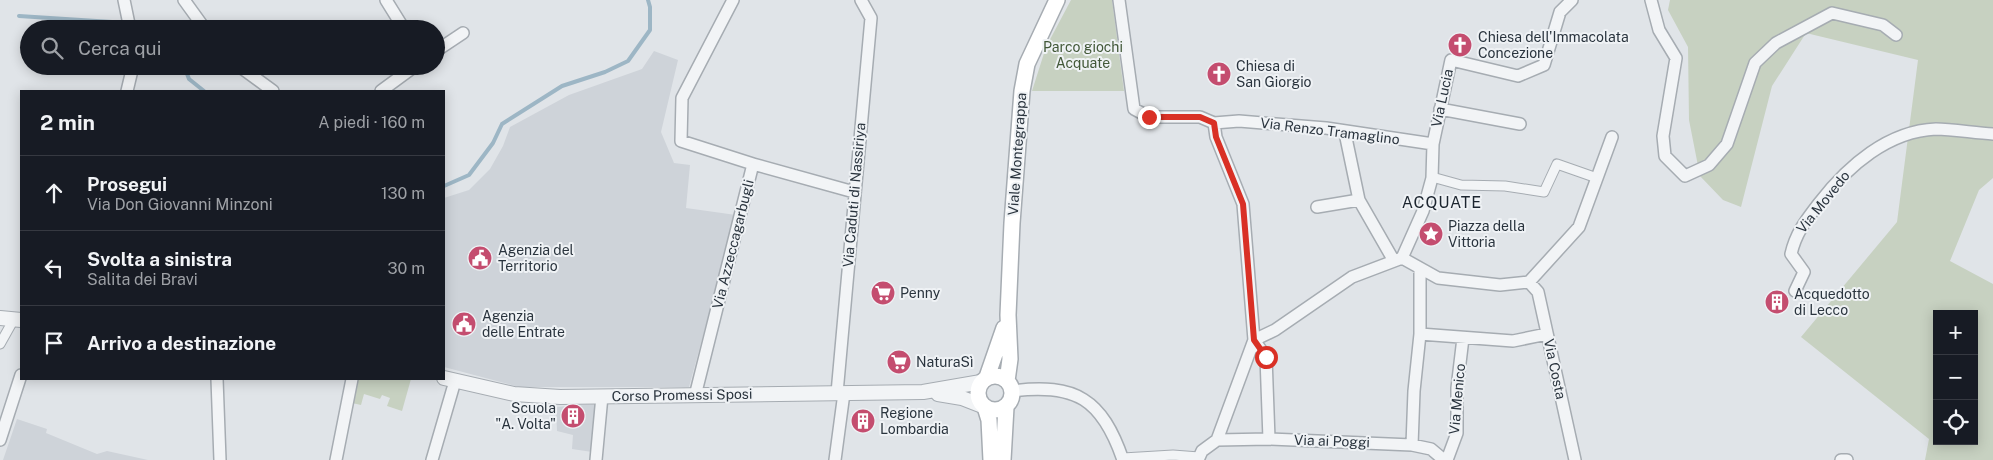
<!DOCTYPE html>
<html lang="it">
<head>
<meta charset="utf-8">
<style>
	body { margin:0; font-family:"Public Sans",sans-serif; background:#20242c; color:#f1f3f6 }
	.controls { position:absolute; right:15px; bottom:15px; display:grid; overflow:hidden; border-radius:0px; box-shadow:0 2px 12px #0003 }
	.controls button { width:45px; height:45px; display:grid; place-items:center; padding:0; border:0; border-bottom:1px solid #363941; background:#171b24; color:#f1f3f6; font:25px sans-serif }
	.stop { position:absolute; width:15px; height:15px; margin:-11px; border:4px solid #d93025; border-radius:50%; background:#fff }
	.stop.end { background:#d93025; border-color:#fff; box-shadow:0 1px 5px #0008 }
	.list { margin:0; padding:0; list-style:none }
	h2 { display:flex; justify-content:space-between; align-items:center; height:65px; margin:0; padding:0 20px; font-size:21px }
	h2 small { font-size:16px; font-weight:400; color:#9ea1a6 }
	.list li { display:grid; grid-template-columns:32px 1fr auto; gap:15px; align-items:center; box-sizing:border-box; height:75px; padding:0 20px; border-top:1px solid #363941 }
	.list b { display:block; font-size:19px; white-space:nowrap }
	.list p { margin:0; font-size:16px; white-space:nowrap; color:#9ea1a6 }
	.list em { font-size:16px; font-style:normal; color:#9ea1a6 }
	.icon { flex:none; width:28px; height:28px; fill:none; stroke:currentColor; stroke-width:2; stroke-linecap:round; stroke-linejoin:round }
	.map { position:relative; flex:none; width:1993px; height:460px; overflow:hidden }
	.search { position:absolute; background:#171b24; box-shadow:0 2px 12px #0003; left:20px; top:20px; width:425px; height:55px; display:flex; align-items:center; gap:12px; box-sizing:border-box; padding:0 18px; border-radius:28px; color:#9ea1a6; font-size:19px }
	.panel { position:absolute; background:#171b24; box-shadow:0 2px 12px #0003; left:20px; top:90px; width:425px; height:290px; border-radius:0px }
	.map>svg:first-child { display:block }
	.built { fill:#ced3d9 }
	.green { fill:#c7d1c1; fill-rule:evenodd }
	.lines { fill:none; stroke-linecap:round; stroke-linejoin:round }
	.stream { stroke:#9db6c5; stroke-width:4 }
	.pedestrian-casing { stroke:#a6acb2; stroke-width:11 }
	.minor-casing { stroke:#a6acb2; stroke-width:14 }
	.tertiary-casing { stroke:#a6acb2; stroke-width:16 }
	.secondary-casing { stroke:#a6acb2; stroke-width:18 }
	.pedestrian { stroke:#f2f4f6; stroke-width:9 }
	.minor { stroke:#f2f4f6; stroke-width:11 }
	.tertiary { stroke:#f2f4f6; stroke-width:14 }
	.secondary { stroke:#fff; stroke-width:15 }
	.route { stroke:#d93025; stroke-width:6 }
	.labels { text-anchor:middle; stroke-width:4; stroke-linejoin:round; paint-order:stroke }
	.poi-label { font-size:14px; fill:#2a343e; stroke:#eff2f5; text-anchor:start }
	.park-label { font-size:14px; fill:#425838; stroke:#eff2f5 }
	.street-label { font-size:14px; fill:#2a343e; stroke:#eff2f5 }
	.quarter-label { font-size:16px; letter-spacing:1px; fill:#1c252f; stroke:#eff2f5 }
</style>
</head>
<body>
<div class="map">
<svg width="1993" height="460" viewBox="0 0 1993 460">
	<rect width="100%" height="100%" fill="#e0e4e8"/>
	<path class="built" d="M654,51l24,9 -17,72 13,31 16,2 -4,43 50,7 -47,172h-170l-75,-20v-169l25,-8 21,-21 13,-23 7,-19 59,-32 73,-26z
		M598,404l-6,48 -20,-3 1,-14 -16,-4 -1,-24z
		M17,419l30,10 -1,4 51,21 10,-3 41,9h-145z"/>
	<path class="green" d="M1071,0h41l12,91h-92l14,-44z
		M1670,0h323v178l-14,12 -29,71 43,23v176h-68l4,-21 -128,-102 96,-115 21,-162 -112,-27 -34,53 -31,121 -18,-7 -23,-24 -11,-56 -1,-73 -20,-37zM1937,314h37v127h-37z
		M357,379h54l-9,32 -15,-5 3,-8 -8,-3 -2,4 -16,-5 -3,11 -9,-2z"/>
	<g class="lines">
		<path class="stream" d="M19,16l93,6 27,7
			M184,66l5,13 15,12
			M444,186l25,-11 24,-32 9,-19 60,-38 43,-14 23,-11 22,-31v-23l-2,-7"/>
		<defs>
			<path id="pedestrian" d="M1432,177l29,8 44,1 39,6 13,-28 40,14
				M0,344l14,-25
				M1123,458l50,-3 26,2"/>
			<path id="minor" d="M124,0l6,29
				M184,0l21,29
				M386,0l18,29
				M733,0l-51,98 -1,43 72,23
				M1119,0l15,109 15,8h51l14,6 25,-2 87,7 107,16
				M1651,0l8,30 17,28 -13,78 2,20 20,20 24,-11 18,-21 28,-81 21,-20 56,-30 51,12 13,10
				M436,51l27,-18
				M239,66l34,25
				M127,91l6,-25
				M381,91l34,-25
				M1440,109l80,15
				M1214,123l2,14 27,67 11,136 -37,100
				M1345,133l14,67 35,61
				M1317,207l42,-7
				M1402,258l21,-47 9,-33 1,-34 18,-84 67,16 26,-11 16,-53 12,-12
				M1402,258l36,20 62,7 29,-3 50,-55 33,-90
				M1529,282l9,10 37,168
				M1795,291l9,-19 -13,-18c5,-22 16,-35 29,-52 28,-36 68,-71 116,-73 16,0 39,4 57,5
				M1420,334l93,7 34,-7
				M1254,340l21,-10 77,-53 50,-19
				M1254,340l12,17 3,82
				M217,379l3,81
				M1012,391c64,-8 90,8 111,69
				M837,393l34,-375 -10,-18
				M695,396l58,-232 101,28
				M0,440l21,-65
				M1217,440l52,-1 143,6 19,4 13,11
				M1412,445l2,-54 6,-57v-66
				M336,460l16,-81
				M432,460l23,-79
				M596,460l6,-64
				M835,460l9,-67
				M1198,460l4,-9 15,-11
				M1447,460l10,-27v-45l6,-50
				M1841,460h6"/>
			<path id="tertiary" d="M0,318l21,2
				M444,378l70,16 46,3 363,-5 58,-10
				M938,394l24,4 23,9"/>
			<path id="secondary" d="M978 393a17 17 0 1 1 34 0a17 17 0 1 1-34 0Z
				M987,377l17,-49
				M1007,381l3,-22 -2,-44 4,-92 10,-132 5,-27 30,-64
				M985,407l4,13 2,40
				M1003,460l3,-53"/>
		</defs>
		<use href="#pedestrian" class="pedestrian-casing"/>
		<use href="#minor" class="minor-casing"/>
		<use href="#tertiary" class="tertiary-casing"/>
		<use href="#secondary" class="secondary-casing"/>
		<use href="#pedestrian" class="pedestrian"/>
		<use href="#minor" class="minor"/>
		<use href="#tertiary" class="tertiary"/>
		<use href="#secondary" class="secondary"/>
	</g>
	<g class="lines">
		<path class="route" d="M1149,117h51l14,6 2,14 27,67 11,136 12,17"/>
	</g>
	<defs>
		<symbol id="church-disc" viewBox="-11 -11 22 22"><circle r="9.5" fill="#c44d6f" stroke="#eff2f5"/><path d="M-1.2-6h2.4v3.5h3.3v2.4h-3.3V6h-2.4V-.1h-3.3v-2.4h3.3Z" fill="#fff"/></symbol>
		<symbol id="sight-disc" viewBox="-11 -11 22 22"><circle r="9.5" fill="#c44d6f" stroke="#eff2f5"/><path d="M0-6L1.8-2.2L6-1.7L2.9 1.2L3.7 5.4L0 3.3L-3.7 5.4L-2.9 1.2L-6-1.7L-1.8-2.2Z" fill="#fff"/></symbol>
		<symbol id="civic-disc" viewBox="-11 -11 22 22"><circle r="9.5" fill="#c44d6f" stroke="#eff2f5"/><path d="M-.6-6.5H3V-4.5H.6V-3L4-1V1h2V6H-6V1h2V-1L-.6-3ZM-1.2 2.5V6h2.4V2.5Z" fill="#fff"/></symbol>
		<symbol id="supermarket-disc" viewBox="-11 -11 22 22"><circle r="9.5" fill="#c44d6f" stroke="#eff2f5"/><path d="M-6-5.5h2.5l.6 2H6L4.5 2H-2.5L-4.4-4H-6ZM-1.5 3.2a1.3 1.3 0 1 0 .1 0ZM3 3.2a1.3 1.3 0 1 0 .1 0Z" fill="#fff"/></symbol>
		<symbol id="building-disc" viewBox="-11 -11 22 22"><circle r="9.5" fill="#c44d6f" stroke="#eff2f5"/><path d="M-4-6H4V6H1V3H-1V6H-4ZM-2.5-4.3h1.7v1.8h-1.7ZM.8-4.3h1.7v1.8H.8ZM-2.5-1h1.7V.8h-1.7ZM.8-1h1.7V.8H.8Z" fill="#fff"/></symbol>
	</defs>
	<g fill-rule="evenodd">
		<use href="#church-disc" x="1446" y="31" width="28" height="28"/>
		<use href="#church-disc" x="1205" y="60" width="28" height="28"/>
		<use href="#sight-disc" x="1417" y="220" width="28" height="28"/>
		<use href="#civic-disc" x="466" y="244" width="28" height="28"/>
		<use href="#supermarket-disc" x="869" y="279" width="28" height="28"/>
		<use href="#building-disc" x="1763" y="288" width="28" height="28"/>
		<use href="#civic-disc" x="450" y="310" width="28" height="28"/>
		<use href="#supermarket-disc" x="885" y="348" width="28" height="28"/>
		<use href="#building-disc" x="559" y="402" width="28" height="28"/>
		<use href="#building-disc" x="849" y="407" width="28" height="28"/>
	</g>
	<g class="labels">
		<g class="poi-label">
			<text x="1478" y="42">Chiesa dell'Immacolata<tspan x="1478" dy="16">Concezione</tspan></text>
			<text x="1236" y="71">Chiesa di<tspan x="1236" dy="16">San Giorgio</tspan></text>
			<text x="1448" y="231">Piazza della<tspan x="1448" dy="16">Vittoria</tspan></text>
			<text x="498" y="255">Agenzia del<tspan x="498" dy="16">Territorio</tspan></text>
			<text x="900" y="298">Penny</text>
			<text x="1794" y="299">Acquedotto<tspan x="1794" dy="16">di Lecco</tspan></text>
			<text x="482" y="321">Agenzia<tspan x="482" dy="16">delle Entrate</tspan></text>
			<text x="916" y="367">NaturaSì</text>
			<text x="556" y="413" text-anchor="end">Scuola<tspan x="556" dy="16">"A. Volta"</tspan></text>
			<text x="880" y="418">Regione<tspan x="880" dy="16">Lombardia</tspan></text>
		</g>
		<g class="park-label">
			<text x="1083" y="52">Parco giochi<tspan x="1083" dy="16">Acquate</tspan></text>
		</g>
		<g class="street-label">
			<text transform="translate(1442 98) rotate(-78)" y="5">Via Lucia</text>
			<text transform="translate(1330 131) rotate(7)" y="5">Via Renzo Tramaglino</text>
			<text transform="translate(1017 154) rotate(-86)" y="5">Viale Montegrappa</text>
			<text transform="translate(854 195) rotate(-85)" y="5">Via Caduti di Nassiriya</text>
			<text transform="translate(1823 202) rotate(-51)" y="5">Via Movedo</text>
			<text transform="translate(733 244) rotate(-76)" y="5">Via Azzeccagarbugli</text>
			<text transform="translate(1555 369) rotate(78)" y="5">Via Costa</text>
			<text transform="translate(682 395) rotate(-1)" y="5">Corso Promessi Sposi</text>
			<text transform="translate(1457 399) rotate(-85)" y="5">Via Menico</text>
			<text transform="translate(1332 441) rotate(2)" y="5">Via ai Poggi</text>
		</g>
		<g class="quarter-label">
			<text x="1442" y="208">ACQUATE</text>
		</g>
	</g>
</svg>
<div class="controls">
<button>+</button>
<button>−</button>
<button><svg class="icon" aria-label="locate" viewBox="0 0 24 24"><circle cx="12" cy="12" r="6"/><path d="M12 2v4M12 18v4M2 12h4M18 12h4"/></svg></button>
</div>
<div class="stop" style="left:1266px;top:357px"></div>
<div class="stop end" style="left:1149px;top:117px"></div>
<div class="search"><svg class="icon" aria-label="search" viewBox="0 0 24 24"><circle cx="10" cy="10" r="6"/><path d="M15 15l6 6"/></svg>Cerca qui</div>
<section class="panel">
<h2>2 min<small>A piedi · 160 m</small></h2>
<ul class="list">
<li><svg class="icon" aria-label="ahead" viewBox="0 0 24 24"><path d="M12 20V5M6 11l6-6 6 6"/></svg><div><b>Prosegui</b><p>Via Don Giovanni Minzoni</p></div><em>130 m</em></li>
<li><svg class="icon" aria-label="left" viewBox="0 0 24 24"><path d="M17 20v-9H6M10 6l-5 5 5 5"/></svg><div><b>Svolta a sinistra</b><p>Salita dei Bravi</p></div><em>30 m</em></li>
<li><svg class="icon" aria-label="arrive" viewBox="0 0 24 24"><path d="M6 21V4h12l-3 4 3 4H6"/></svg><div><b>Arrivo a destinazione</b></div></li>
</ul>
</section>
</div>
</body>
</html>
